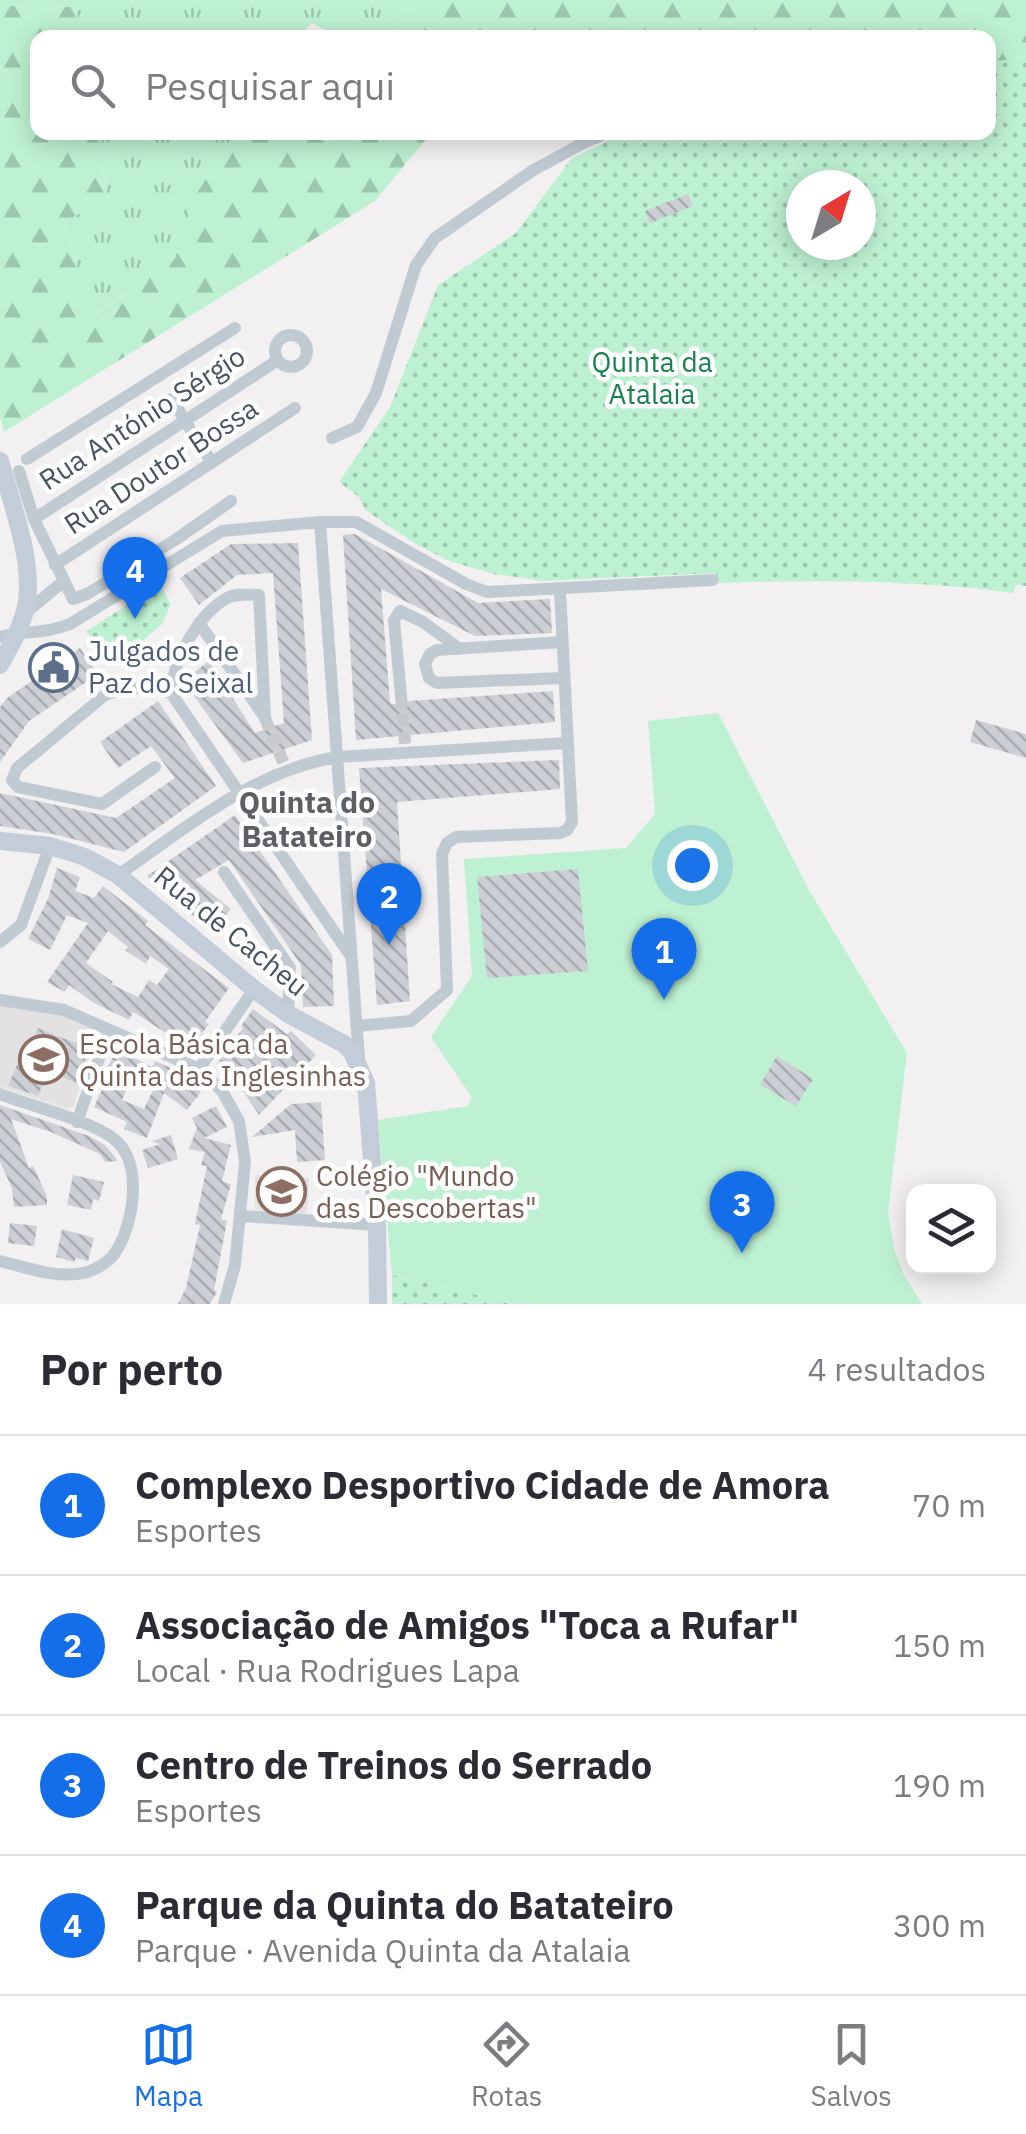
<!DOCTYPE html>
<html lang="pt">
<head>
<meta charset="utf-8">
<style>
	body { margin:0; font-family:"IBM Plex Sans",sans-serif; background:#f7f7f7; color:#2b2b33 }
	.controls { position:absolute; right:30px; bottom:30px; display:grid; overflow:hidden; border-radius:20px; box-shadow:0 5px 25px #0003 }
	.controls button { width:90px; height:90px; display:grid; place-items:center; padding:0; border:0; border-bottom:2px solid #e1e1e2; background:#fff; color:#2b2b33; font:50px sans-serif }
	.compass { position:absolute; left:786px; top:170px; width:90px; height:90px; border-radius:50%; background:#fff; box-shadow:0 5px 25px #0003; rotate:38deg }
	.you { position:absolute; left:692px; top:865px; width:35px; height:35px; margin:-25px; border:8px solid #fff; border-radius:50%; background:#1a73e8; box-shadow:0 0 0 15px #1a73e833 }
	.badge { display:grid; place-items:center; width:65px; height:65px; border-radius:50%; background:#146ee9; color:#fff; font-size:32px; font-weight:700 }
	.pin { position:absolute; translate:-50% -82px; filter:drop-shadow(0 2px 5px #0008) }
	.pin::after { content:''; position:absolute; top:52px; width:35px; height:30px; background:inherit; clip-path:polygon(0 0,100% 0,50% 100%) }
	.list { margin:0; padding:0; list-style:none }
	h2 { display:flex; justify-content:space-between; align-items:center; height:130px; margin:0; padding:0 40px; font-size:42px }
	h2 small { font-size:32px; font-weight:400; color:#7c7c81 }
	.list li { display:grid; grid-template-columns:65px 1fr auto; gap:30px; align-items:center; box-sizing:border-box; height:140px; padding:0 40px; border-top:2px solid #e1e1e2 }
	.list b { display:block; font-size:38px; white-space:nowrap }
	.list p { margin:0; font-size:32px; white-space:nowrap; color:#7c7c81 }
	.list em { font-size:32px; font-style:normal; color:#7c7c81 }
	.icon { flex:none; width:55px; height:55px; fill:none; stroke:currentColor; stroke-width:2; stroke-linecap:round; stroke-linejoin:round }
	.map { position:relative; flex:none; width:1026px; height:1304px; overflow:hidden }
	.search { position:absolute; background:#fff; box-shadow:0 5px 25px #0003; left:30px; right:30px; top:30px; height:110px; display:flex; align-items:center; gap:25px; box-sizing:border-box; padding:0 35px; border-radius:20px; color:#7c7c81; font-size:38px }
	.sheet { height:690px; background:#fff }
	nav { display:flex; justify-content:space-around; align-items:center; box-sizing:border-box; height:140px; border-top:2px solid #e1e1e2; background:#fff; font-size:28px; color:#7c7c81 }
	nav a { display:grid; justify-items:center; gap:5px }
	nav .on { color:#146ee9 }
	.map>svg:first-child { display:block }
	.education { fill:#e3e1e2 }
	.grass { fill:url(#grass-tufts) }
	.forest { fill:url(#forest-firs) }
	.park { fill:url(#park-dots); fill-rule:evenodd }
	.garden { fill:#bef1d2 }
	.building { fill:url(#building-back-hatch); fill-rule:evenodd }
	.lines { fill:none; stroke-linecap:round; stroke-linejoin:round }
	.street-tunnel { stroke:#c7c9cc; stroke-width:12; stroke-dasharray:12 6; stroke-linecap:butt }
	.street { stroke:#c0cad2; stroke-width:12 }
	.secondary { stroke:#c2cdd9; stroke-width:18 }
	.labels { text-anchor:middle; stroke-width:9; stroke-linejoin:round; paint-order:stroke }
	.park-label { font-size:28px; fill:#14834d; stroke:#fff }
	.street-label { font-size:28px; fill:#47535e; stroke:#fff }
	.service-label { font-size:28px; fill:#4e5e75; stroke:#fff; text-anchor:start }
	.education-label { font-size:28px; fill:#785e54; stroke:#fff; text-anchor:start }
	.neighbourhood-label { font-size:30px; font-weight:bold; fill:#5c6065; stroke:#fff }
</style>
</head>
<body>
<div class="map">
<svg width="1026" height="1304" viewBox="0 0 1026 1304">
	<defs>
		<pattern id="grass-tufts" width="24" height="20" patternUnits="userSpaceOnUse" patternTransform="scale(2.5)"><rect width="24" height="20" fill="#bef1d2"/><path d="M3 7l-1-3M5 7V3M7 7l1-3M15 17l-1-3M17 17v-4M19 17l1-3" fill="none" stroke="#9cc6ae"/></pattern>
		<pattern id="forest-firs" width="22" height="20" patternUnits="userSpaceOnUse" patternTransform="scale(2.5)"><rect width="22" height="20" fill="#bef1d2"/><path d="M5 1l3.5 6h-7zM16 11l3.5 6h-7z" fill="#9cc6ae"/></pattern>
		<pattern id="park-dots" width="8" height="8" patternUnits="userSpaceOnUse" patternTransform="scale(2.5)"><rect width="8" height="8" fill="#bef1d2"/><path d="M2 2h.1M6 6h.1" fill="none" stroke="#9cc6ae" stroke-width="1.8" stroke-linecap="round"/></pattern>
		<pattern id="building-back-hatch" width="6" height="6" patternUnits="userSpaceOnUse" patternTransform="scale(2.5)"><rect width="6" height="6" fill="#cccfd5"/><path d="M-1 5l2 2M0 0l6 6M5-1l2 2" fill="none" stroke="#a7abb0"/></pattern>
	</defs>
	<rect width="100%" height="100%" fill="#f2f0f0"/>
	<path class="education" d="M0,1003l59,11 36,16 1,4 -22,72 -6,3 -68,-22z
		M255,1175l54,3 -2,38 -52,-6z"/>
	<path class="grass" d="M0,0h422l-36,38 -47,-1 -27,-14 -14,14h-217l-5,-30 -76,-1z
		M97,133h139l-42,66 -18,60 -86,59 -25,-98 43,-20z"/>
	<path class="forest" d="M422,0h604v185l-380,-24 -23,-28 365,-1v-94h-429l-4,-3 -4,3h-165z
		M0,6l76,1 5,30 -43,1v94l59,1 11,67 -43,21 26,97 84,-59 18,-60 43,-66h195l-56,68 -371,231 -4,-16z"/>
	<path class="park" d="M1026,59v527l-10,-1 -3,8c-101,-13 -194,-13 -296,-10l-1,-10 -174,8 -48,-7 -45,-13 -35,-18 -49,-33 -6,-13 -20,-15 51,-75 48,-122 78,-52 55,-74 53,-26 364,-1 1,-71zM801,185h60v60h-60z
		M160,585l11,19 -9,20 -30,26h-31l-15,-19z
		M392,1275l124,29h-124z"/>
	<path class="garden" d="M718,713l91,177 98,163 -19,159 6,37 10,26 18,29h-406l-124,-29 -14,-155 89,-14 5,-8 -41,-61 41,-61 -8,-117 162,-11 29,-34 -7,-93z"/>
	<path class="building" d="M688,194l5,12 -43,17 -5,-12z
		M355,534l123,69 72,-4 2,34 -77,3 -94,-47 9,114 11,3 8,-5 144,-10 2,31 -199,18 -13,-205z
		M298,543l14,197 -69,23 -60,-82 26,-20 46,72 29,-10 -11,-150 -36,2 -38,30 -19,-27 51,-34z
		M80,648l18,26 -69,47 -29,41v-55l7,-9z
		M158,701l58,85 -92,66 -71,-18 -53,-8v-33l116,25 59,-40 -24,-32 -33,22 -18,-26z
		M976,720l50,14v24l-56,-16z
		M559,760l1,29 -163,13 13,199 -33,4 -18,-237z
		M235,815l97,140 2,51 -31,1 -2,-42 -72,-105 -34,20 36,29 -19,24 -65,-57z
		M57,868l23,9 -5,14 19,7 9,-12 45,35 -3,4 84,63 -24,34 4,2 -10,14 4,3 -7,11 -63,-40 -4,8 -35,-17 -25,-18 -4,7 -18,-10 41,-59 -21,-8 -17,35 -22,-11 20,-40zM108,931l20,16 -3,3 21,14 4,-8 19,13 -12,16 -8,-5 -11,17 -27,-13 2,-2 -27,-19z
		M578,869l10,102 -101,7 -10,-101z
		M253,1009l34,25 4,-3 25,24 -57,60 -26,-39 -16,-12 26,-36 -2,-2z
		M38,1028l52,21 -14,34 -28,-12 -10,25 -30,-10 16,-38 5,2z
		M117,1049l35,18 3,-6 18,8 28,23 -14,18 -23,-17 -17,45 -23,-9 3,-7 -33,-15 15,-33 -4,-2zM132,1078l22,10 -10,21 -22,-9z
		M777,1056l36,23 -17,27 -36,-21z
		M321,1102l4,58 -28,2 -2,-32 -43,7 39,-33z
		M0,1105l89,31 16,9 13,16 -13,1 -5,-8 -49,-22 -40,-13 18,49 4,-2 14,30v9l-33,2 -2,-19 -12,-26z
		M216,1106l11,21 -23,11 27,7 -9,36 9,3 -10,35 6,2 -13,69 3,2 -7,12h-32l8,-16 14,-63 -5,-1 12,-58 -6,-1 4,-13 -16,-3 8,-21 -5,-10z
		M171,1135l7,24 -30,9 -6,-18 18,-6 -8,-3z
		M73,1175l31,7 -5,19 -6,-2 -2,11 -24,-5z
		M10,1223l27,3 -3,20 -26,-3z
		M62,1229l32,9 -6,23 -12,-3 -2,4 -18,-5z"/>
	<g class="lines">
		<path class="street-tunnel" d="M401,696l5,57
			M265,718l22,53"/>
		<path class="street" d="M275 351a16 16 0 1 1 32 0a16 16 0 1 1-32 0Z
			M172,399l23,38
			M332,438l25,-11 19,-34 40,-128 19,-27 97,-67 53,-29 26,-10
			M200,444l12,19
			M27,459l208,-131
			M19,471l15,48 39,80 14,-5 88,-54 56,-39
			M34,519l244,-159
			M320,522l39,537
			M55,565l240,-157
			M25,613l39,-32
			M199,623l65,93
			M0,637c26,-7 42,-2 70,-13l152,-93 98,-9h36l110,62 21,8 226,-12
			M562,642l-125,8 -7,4 -5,10 4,14 8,5 126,-5
			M171,693l179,262
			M171,693c2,-32 27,-79 56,-95 9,-5 22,-3 32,-3l6,123
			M401,696l-7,-76 6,-9 23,11 37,27
			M155,767l-53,37 -84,-17 -6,-7 5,-12 88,-73c21,-9 44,-9 66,-2
			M224,872l66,96 -2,46
			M118,875c68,-47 135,-104 219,-118l230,-14
			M0,942l21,-17 29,-79
			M0,1000l64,10 135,59 23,22 17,30 6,41 -10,103 -11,39
			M356,1026l55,-5 36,-31 -5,-136 5,-11 9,-6 104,-4 7,-3 5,-8 -12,-231
			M199,1069l55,-80
			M0,1094c31,12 90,26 114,45 30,23 20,86 1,114 -6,9 -21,18 -32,20 -26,6 -58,-6 -83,-12
			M77,1122l32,-92
			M241,1216l136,9"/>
		<path class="secondary" d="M0,461c11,40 33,98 27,139 -3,24 -16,45 -27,65
			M0,841l50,5 35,11 33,18 136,114 34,25 56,30 8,8 14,31 11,142 1,79"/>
	</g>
	<defs>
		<symbol id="civic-ring" viewBox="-11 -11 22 22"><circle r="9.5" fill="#fff" stroke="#5c6f8a" stroke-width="1.5"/><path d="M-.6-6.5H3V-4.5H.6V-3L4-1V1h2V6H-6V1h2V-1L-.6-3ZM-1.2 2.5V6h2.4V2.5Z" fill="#5c6f8a"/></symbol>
		<symbol id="school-ring" viewBox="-11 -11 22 22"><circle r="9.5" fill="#fff" stroke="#8d6e63" stroke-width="1.5"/><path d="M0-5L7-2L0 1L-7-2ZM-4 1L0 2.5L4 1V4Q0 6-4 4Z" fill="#8d6e63"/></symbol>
	</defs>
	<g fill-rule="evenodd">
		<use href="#civic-ring" x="26" y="640" width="55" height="55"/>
		<use href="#school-ring" x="16" y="1032" width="55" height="55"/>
		<use href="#school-ring" x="254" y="1164" width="55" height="55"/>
	</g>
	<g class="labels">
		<g class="park-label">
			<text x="652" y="372">Quinta da<tspan x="652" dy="32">Atalaia</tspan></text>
		</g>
		<g class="street-label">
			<text transform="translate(142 418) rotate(-33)" y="10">Rua António Sérgio</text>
			<text transform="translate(161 466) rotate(-33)" y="10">Rua Doutor Bossa</text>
			<text transform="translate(231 931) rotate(39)" y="10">Rua de Cacheu</text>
		</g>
		<g class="service-label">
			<text x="88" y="661">Julgados de<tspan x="88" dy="32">Paz do Seixal</tspan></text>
		</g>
		<g class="education-label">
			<text x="79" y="1054">Escola Básica da<tspan x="79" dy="32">Quinta das Inglesinhas</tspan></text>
			<text x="316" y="1186">Colégio "Mundo<tspan x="316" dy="32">das Descobertas"</tspan></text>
		</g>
		<g class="neighbourhood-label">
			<text x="307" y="813">Quinta do<tspan x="307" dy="34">Batateiro</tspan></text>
		</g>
	</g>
</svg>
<div class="controls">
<button><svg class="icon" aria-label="layers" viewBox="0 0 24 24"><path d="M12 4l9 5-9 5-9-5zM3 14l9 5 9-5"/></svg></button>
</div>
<svg class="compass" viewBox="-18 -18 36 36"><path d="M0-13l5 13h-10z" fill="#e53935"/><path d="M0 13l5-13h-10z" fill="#7c7c81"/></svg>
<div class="you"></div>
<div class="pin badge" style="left:664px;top:1000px">1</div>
<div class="pin badge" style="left:389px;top:945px">2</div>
<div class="pin badge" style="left:742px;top:1253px">3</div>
<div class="pin badge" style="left:135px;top:619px">4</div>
<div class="search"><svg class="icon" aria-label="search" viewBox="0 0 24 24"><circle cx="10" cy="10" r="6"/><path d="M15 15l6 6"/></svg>Pesquisar aqui</div>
</div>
<section class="sheet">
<h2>Por perto<small>4 resultados</small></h2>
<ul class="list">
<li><span class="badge">1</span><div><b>Complexo Desportivo Cidade de Amora</b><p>Esportes</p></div><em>70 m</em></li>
<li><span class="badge">2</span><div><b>Associação de Amigos &quot;Toca a Rufar&quot;</b><p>Local · Rua Rodrigues Lapa</p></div><em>150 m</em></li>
<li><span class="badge">3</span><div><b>Centro de Treinos do Serrado</b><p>Esportes</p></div><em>190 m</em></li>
<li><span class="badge">4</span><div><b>Parque da Quinta do Batateiro</b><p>Parque · Avenida Quinta da Atalaia</p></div><em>300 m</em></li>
</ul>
</section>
<nav>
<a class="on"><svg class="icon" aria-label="map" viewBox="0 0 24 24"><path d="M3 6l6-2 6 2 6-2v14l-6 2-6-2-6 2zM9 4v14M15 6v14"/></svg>Mapa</a>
<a><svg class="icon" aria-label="directions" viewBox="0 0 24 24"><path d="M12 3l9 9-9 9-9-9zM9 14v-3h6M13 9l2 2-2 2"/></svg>Rotas</a>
<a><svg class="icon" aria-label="saved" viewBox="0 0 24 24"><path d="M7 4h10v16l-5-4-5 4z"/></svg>Salvos</a>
</nav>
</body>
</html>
